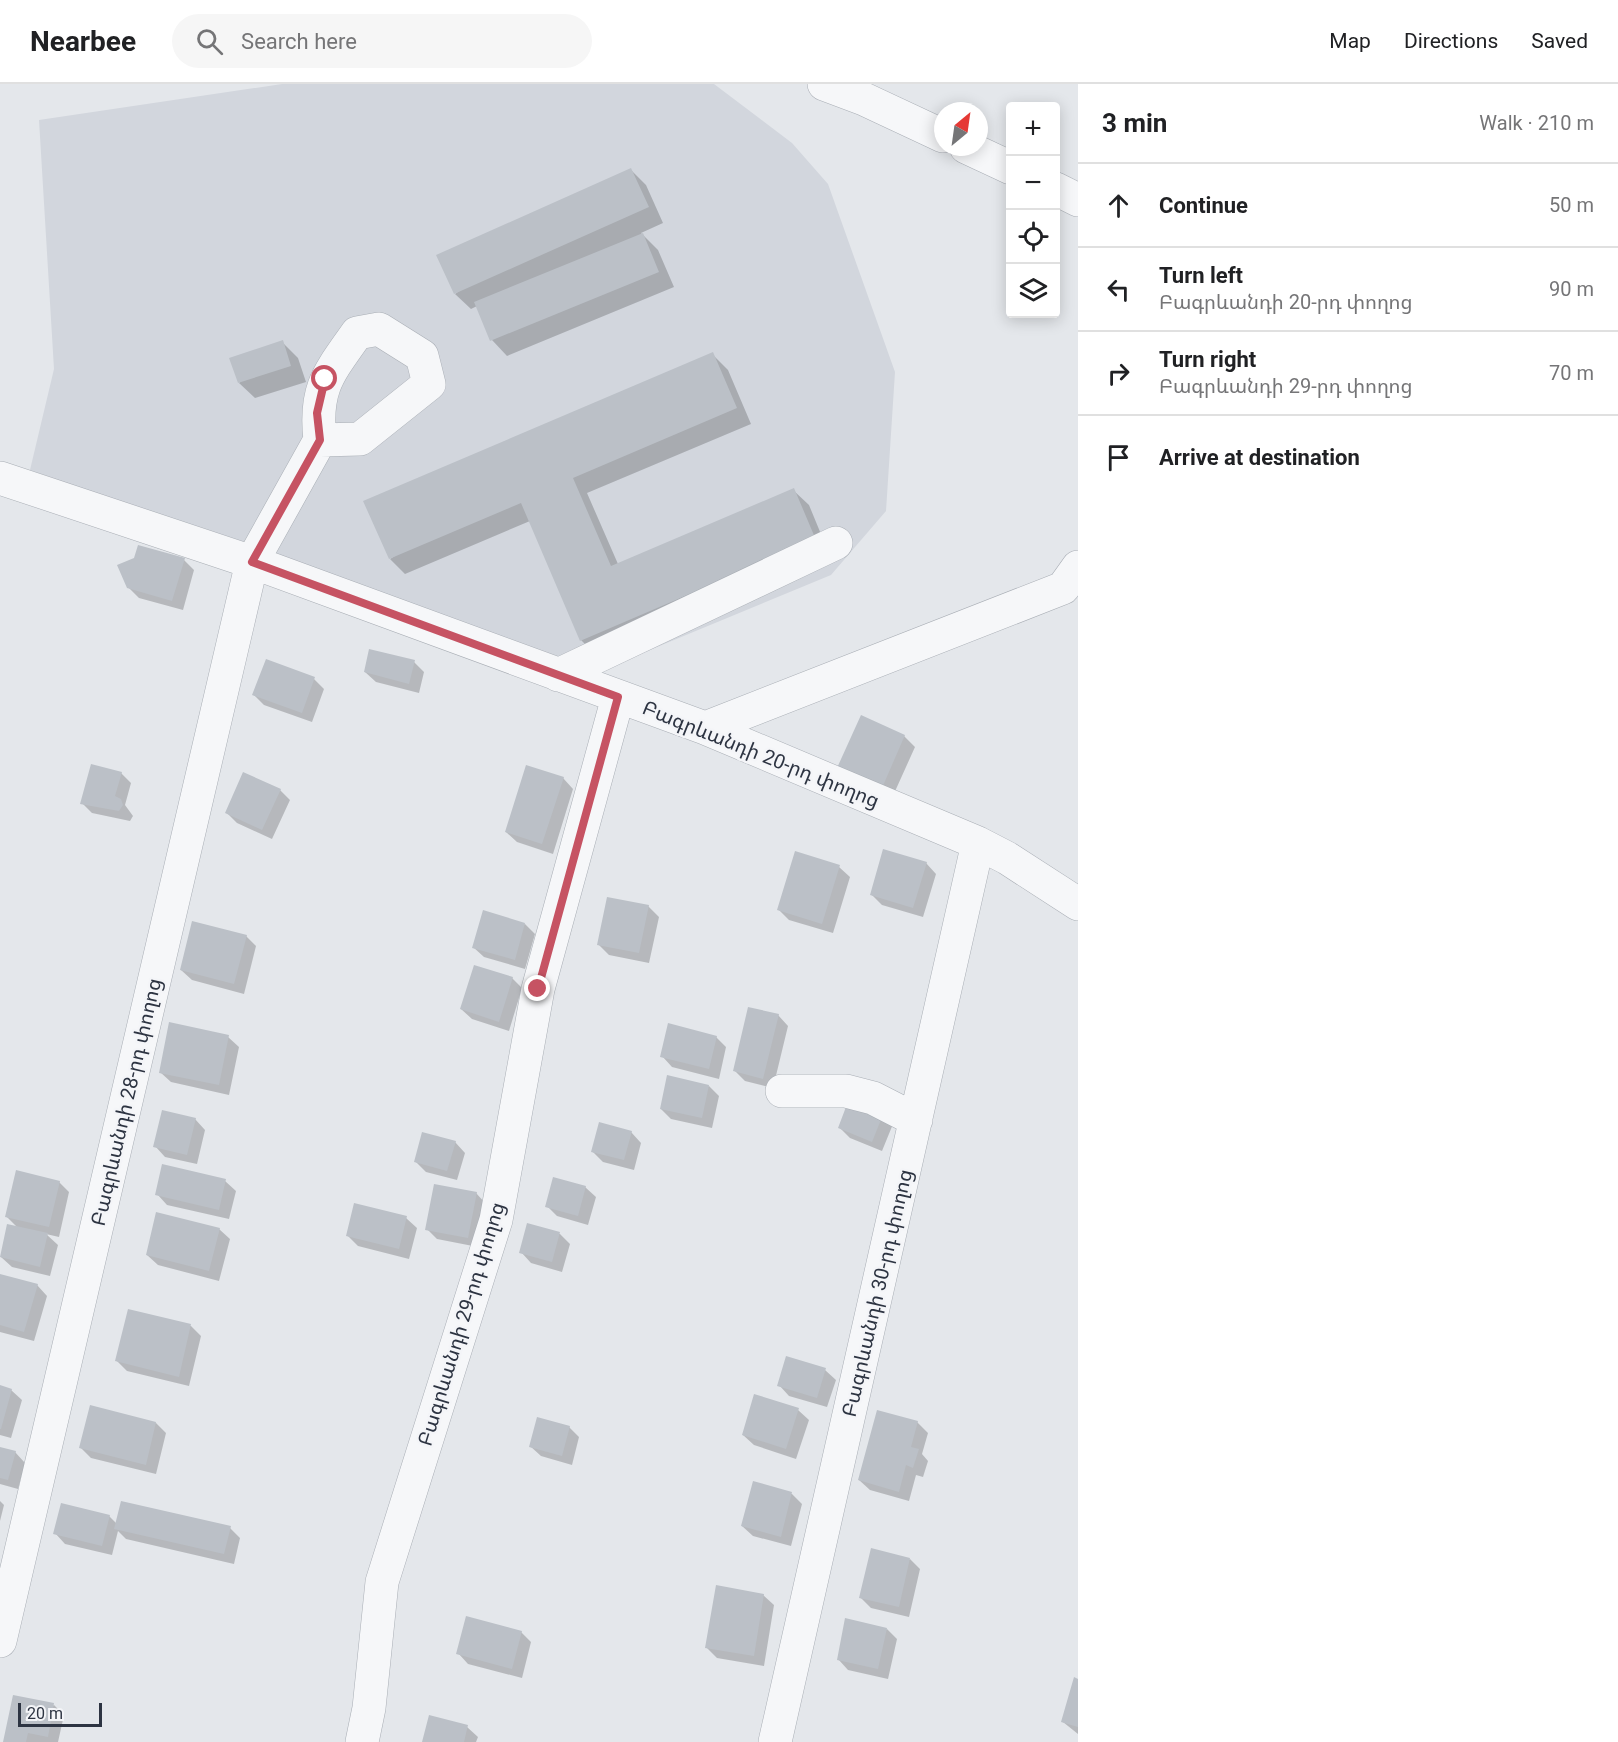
<!DOCTYPE html>
<html lang="en">
<head>
<meta charset="utf-8">
<style>
	body { margin:0; font-family:Roboto,"Noto Sans Armenian",sans-serif; background:#f6f6f6; color:#202124 }
	.controls { position:absolute; right:18px; top:18px; display:grid; overflow:hidden; border-radius:6px; box-shadow:0 3px 15px #0003 }
	.controls button { width:54px; height:54px; display:grid; place-items:center; padding:0; border:0; border-bottom:2px solid #e0e0e0; background:#fff; color:#202124; font:30px sans-serif }
	.compass { position:absolute; left:934px; top:18px; width:54px; height:54px; border-radius:50%; background:#fff; box-shadow:0 3px 15px #0003; rotate:29deg }
	.scale { position:absolute; left:18px; bottom:15px; width:84px; box-sizing:border-box; padding-left:6px; border:3px solid #2d3442; border-top:0; font-size:16px; line-height:21px; white-space:nowrap; color:#2d3442; -webkit-text-stroke:4px #f4f5f8; paint-order:stroke }
	.stop { position:absolute; width:18px; height:18px; margin:-14px; border:4px solid #c65363; border-radius:50%; background:#fff }
	.stop.end { background:#c65363; border-color:#fff; box-shadow:0 2px 6px #0008 }
	.list { margin:0; padding:0; list-style:none }
	h2 { display:flex; justify-content:space-between; align-items:center; height:78px; margin:0; padding:0 24px; font-size:26px }
	h2 small { font-size:20px; font-weight:400; color:#757577 }
	.list li { display:grid; grid-template-columns:39px 1fr auto; gap:18px; align-items:center; box-sizing:border-box; height:84px; padding:0 24px; border-top:2px solid #e0e0e0 }
	.list b { display:block; font-size:22px; white-space:nowrap }
	.list p { margin:0; font-size:20px; white-space:nowrap; color:#757577 }
	.list em { font-size:20px; font-style:normal; color:#757577 }
	.icon { flex:none; width:33px; height:33px; fill:none; stroke:currentColor; stroke-width:2; stroke-linecap:round; stroke-linejoin:round }
	.map { position:relative; flex:none; width:1078px; height:1658px; overflow:hidden }
	header { display:flex; align-items:center; gap:36px; box-sizing:border-box; height:84px; padding:0 30px; background:#fff; border-bottom:2px solid #e0e0e0 }
	header strong { font-size:28px }
	nav { display:flex; gap:33px; margin-inline-start:auto; font-size:21px }
	.search { width:420px; height:54px; background:#f6f6f6; display:flex; align-items:center; gap:15px; box-sizing:border-box; padding:0 21px; border-radius:33px; color:#757577; font-size:22px }
	main { display:flex }
	aside { flex:1; background:#fff }
	.map>svg:first-child { display:block }
	.built { fill:#d2d6dd }
	.shadow { fill:#0003 }
	.building { fill:#bbc0c7 }
	.lines { fill:none; stroke-linecap:round; stroke-linejoin:round }
	.minor-casing { stroke:#a9aeb5; stroke-width:34 }
	.minor { stroke:#f6f7f9; stroke-width:33 }
	.route { stroke:#c65363; stroke-width:8 }
	.labels { text-anchor:middle; stroke-width:5; stroke-linejoin:round; paint-order:stroke }
	.street-label { font-size:20px; fill:#2d3442; stroke:#f4f5f8 }
</style>
</head>
<body>
<header>
<strong>Nearbee</strong>
<div class="search"><svg class="icon" aria-label="search" viewBox="0 0 24 24"><circle cx="10" cy="10" r="6"/><path d="M15 15l6 6"/></svg>Search here</div>
<nav><a>Map</a><a>Directions</a><a>Saved</a></nav>
</header>
<main>
<div class="map">
<svg width="1078" height="1658" viewBox="0 0 1078 1658">
	<rect width="100%" height="100%" fill="#e4e7eb"/>
	<path class="built" d="M282,0h432l78,59 36,41 67,188 -9,139 -55,64 -232,96 -569,-201 24,-101 -15,-249z"/>
	<path class="shadow" d="M631,86l15,15 17,38 -22,10 17,17 16,37 -167,69 -15,-16 -15,-34 -6,3 -16,-15z
		M282,258l16,16 8,24 -51,16 -16,-15z
		M712,270l16,16 23,54 -164,69 31,71 175,-74 16,15 21,51 -234,99 -15,-15 -51,-119 -125,53 -15,-15z
		M184,476l10,10 -11,40 -44,-12 -11,-11z
		M414,578l10,10 -5,21 -43,-11 -11,-10z
		M314,595l10,10 -12,33 -48,-17 -10,-10z
		M862,633l42,19 11,11 -23,51 -43,-20z
		M121,689l10,10 -6,22 8,11 -3,5 -38,-8 -10,-10z
		M563,694l10,11 -20,65 -36,-12 -11,-10z
		M280,706l10,10 -18,39 -35,-16 -11,-11z
		M926,779l10,11 -13,43 -41,-12 -11,-11z
		M839,783l11,10 -17,56 -44,-13 -10,-10z
		M648,822l11,11 -10,46 -40,-8 -10,-10z
		M525,840l10,10 -10,35 -41,-12 -11,-10z
		M246,852l10,10 -12,48 -52,-14 -11,-10z
		M512,894l10,10 -13,43 -37,-12 -11,-10z
		M778,931l10,11 -15,62 -28,-7 -10,-10z
		M228,953l11,10 -10,48 -58,-13 -11,-10z
		M716,953l10,10 -7,32 -47,-12 -10,-11z
		M709,1002l10,10 -7,32 -41,-9 -10,-10z
		M850,1017l43,23 -11,27 -32,-13 -10,-10z
		M195,1035l10,11 -8,34 -32,-7 -10,-11z
		M631,1048l10,11 -7,27 -31,-8 -11,-11z
		M455,1058l10,11 -8,27 -31,-8 -10,-10z
		M225,1097l11,10 -7,28 -62,-14 -10,-11z
		M59,1098l10,10 -10,45 -13,-3 12,11 -8,31 -38,-9 -11,-10 17,-29 -12,-12z
		M585,1103l11,10 -8,28 -31,-9 -10,-10z
		M476,1109l10,11 -8,43 -41,-8 -10,-10z
		M406,1134l11,10 -8,31 -51,-13 -10,-10z
		M528,1141l32,9 10,10 -8,28 -31,-9 -10,-11z
		M219,1145l11,10 -11,42 -61,-16 -11,-10z
		M0,1191l37,10 10,11 -13,45 -34,-9z
		M129,1227l62,15 10,10 -12,50 -62,-15 -10,-10z
		M825,1286l11,10 -9,27 -38,-11 -10,-11z
		M0,1303l11,3 11,10 -11,38 -11,-3z
		M798,1326l11,10 -13,39 -42,-14 -11,-10z
		M917,1338l11,11 -6,21 6,7 -5,16 -7,-2 -7,26 -39,-11 -11,-10z
		M156,1339l10,10 -10,41 -65,-16 -10,-10z
		M569,1343l10,10 -7,28 -31,-9 -11,-10z
		M0,1365l15,3 10,11 -7,26 -18,-5z
		M754,1399l38,11 10,10 -11,42 -38,-10 -11,-10z
		M0,1417l4,4 -4,16z
		M109,1432l8,8 113,4 10,10 -6,26 -108,-25 -8,-8 -6,24 -47,-11 -10,-11z
		M910,1475l10,10 -11,48 -38,-9 -10,-10z
		M763,1511l11,10 -10,61 -47,-8 -10,-10z
		M887,1545l10,10 -9,40 -40,-9 -10,-11z
		M521,1548l10,10 -9,36 -54,-14 -10,-11z
		M1075,1595l3,1v54l-15,-12z
		M54,1621l10,10 -6,27h-54z
		M467,1643l11,10 -2,5h-52z"/>
	<path class="building" d="M631,84l18,39 -195,87 -18,-39z
		M643,149l16,39 -169,69 -16,-39z
		M283,256l8,26 -53,17 -9,-25z
		M713,268l24,56 -164,70 38,88 183,-78 22,52 -236,101 -59,-138 -132,56 -26,-58z
		M138,461l47,13 -13,43 -45,-13 -10,-23 17,-7z
		M369,565l46,11 -6,24 -45,-12z
		M266,575l49,18 -13,36 -50,-18z
		M861,631l44,20 -23,53 -45,-20z
		M91,680l31,8 -7,24 6,3 2,6 -4,6 -39,-7z
		M526,681l38,12 -22,67 -37,-12z
		M243,688l38,17 -19,41 -37,-17z
		M883,765l44,13 -14,46 -43,-13z
		M795,767l45,14 -18,59 -45,-14z
		M607,813l42,8 -10,48 -42,-8z
		M483,826l42,13 -10,37 -43,-12z
		M192,837l55,14 -13,49 -54,-14z
		M474,881l39,12 -14,45 -39,-13z
		M748,923l31,7 -16,65 -30,-8z
		M169,938l60,13 -10,50 -60,-12z
		M668,939l49,13 -8,33 -49,-12z
		M667,991l42,10 -7,33 -42,-9z
		M849,1015l35,13 -12,30 -34,-14z
		M162,1026l34,8 -9,37 -34,-8z
		M599,1038l33,9 -8,29 -33,-8z
		M422,1048l34,9 -9,30 -33,-9z
		M162,1080l64,15 -7,31 -64,-15z
		M16,1086l44,11 -11,46 -44,-10z
		M553,1093l33,9 -8,30 -33,-9z
		M434,1100l43,8 -9,46 -43,-8z
		M354,1119l53,13 -8,33 -53,-13z
		M156,1128l64,16 -11,43 -63,-16z
		M527,1139l33,9 -8,30 -33,-9z
		M7,1140l41,9 -8,34 -40,-10z
		M0,1190l38,10 -14,48 -24,-7z
		M128,1225l63,15 -12,53 -64,-16z
		M786,1272l40,12 -9,30 -40,-12z
		M0,1301l12,4 -11,40h-1z
		M754,1310l45,14 -13,41 -44,-14z
		M90,1321l66,17 -10,43 -67,-17z
		M877,1326l41,11 -7,26 8,2 -6,19 -7,-3 -7,27 -41,-12z
		M537,1333l33,9 -8,30 -33,-9z
		M0,1363l16,4 -8,29 -8,-2z
		M753,1397l39,11 -11,45 -40,-11z
		M121,1417l110,25 -7,28 -110,-25z
		M61,1419l49,12 -8,31 -49,-12z
		M871,1464l39,10 -11,49 -40,-9z
		M716,1501l48,9 -10,62 -49,-8z
		M466,1532l56,15 -10,38 -56,-15z
		M845,1534l42,10 -9,41 -41,-9z
		M1074,1593l4,2v48l-17,-5z
		M13,1611l41,8 -6,34 -20,-4 -2,9h-23z
		M429,1631l39,10 -4,17h-42z"/>
	<g class="lines">
		<defs>
			<path id="minor" d="M824,0l40,15 79,37
				M966,63l45,21
				M1056,105l22,11
				M0,394l252,84 453,166 273,115 29,15 71,46
				M558,591l278,-132
				M705,644l358,-140 15,-21
				M782,1007h64l27,7 43,22
				M0,1557l252,-1079 68,-122 40,-1 69,-55 -7,-28 -43,-27 -22,4c-28,40 -43,55 -37,107
				M362,1658l7,-34 13,-126 114,-362 42,-231 80,-292
				M775,1658l203,-899"/>
		</defs>
		<use href="#minor" class="minor-casing"/>
		<use href="#minor" class="minor"/>
	</g>
	<g class="lines">
		<path class="route" d="M325,295l-8,34 3,27 -68,122 366,135 -80,292"/>
	</g>
	<g class="labels">
		<g class="street-label">
			<text transform="translate(761 670) rotate(22)" y="7">Բագրևանդի 20-րդ փողոց</text>
			<text transform="translate(126 1018) rotate(-77)" y="7">Բագրևանդի 28-րդ փողոց</text>
			<text transform="translate(877 1209) rotate(-77)" y="7">Բագրևանդի 30-րդ փողոց</text>
			<text transform="translate(461 1240) rotate(-73)" y="7">Բագրևանդի 29-րդ փողոց</text>
		</g>
	</g>
</svg>
<div class="controls">
<button>+</button>
<button>−</button>
<button><svg class="icon" aria-label="locate" viewBox="0 0 24 24"><circle cx="12" cy="12" r="6"/><path d="M12 2v4M12 18v4M2 12h4M18 12h4"/></svg></button>
<button><svg class="icon" aria-label="layers" viewBox="0 0 24 24"><path d="M12 4l9 5-9 5-9-5zM3 14l9 5 9-5"/></svg></button>
</div>
<svg class="compass" viewBox="-18 -18 36 36"><path d="M0-13l5 13h-10z" fill="#e53935"/><path d="M0 13l5-13h-10z" fill="#757577"/></svg>
<div class="scale">20 m</div>
<div class="stop" style="left:325px;top:295px"></div>
<div class="stop end" style="left:538px;top:905px"></div>
</div>
<aside>
<h2>3 min<small>Walk · 210 m</small></h2>
<ul class="list">
<li><svg class="icon" aria-label="ahead" viewBox="0 0 24 24"><path d="M12 20V5M6 11l6-6 6 6"/></svg><div><b>Continue</b></div><em>50 m</em></li>
<li><svg class="icon" aria-label="left" viewBox="0 0 24 24"><path d="M17 20v-9H6M10 6l-5 5 5 5"/></svg><div><b>Turn left</b><p>Բագրևանդի 20-րդ փողոց</p></div><em>90 m</em></li>
<li><svg class="icon" aria-label="right" viewBox="0 0 24 24"><path d="M7 20v-9h11M14 6l5 5-5 5"/></svg><div><b>Turn right</b><p>Բագրևանդի 29-րդ փողոց</p></div><em>70 m</em></li>
<li><svg class="icon" aria-label="arrive" viewBox="0 0 24 24"><path d="M6 21V4h12l-3 4 3 4H6"/></svg><div><b>Arrive at destination</b></div></li>
</ul>
</aside>
</main>
</body>
</html>
